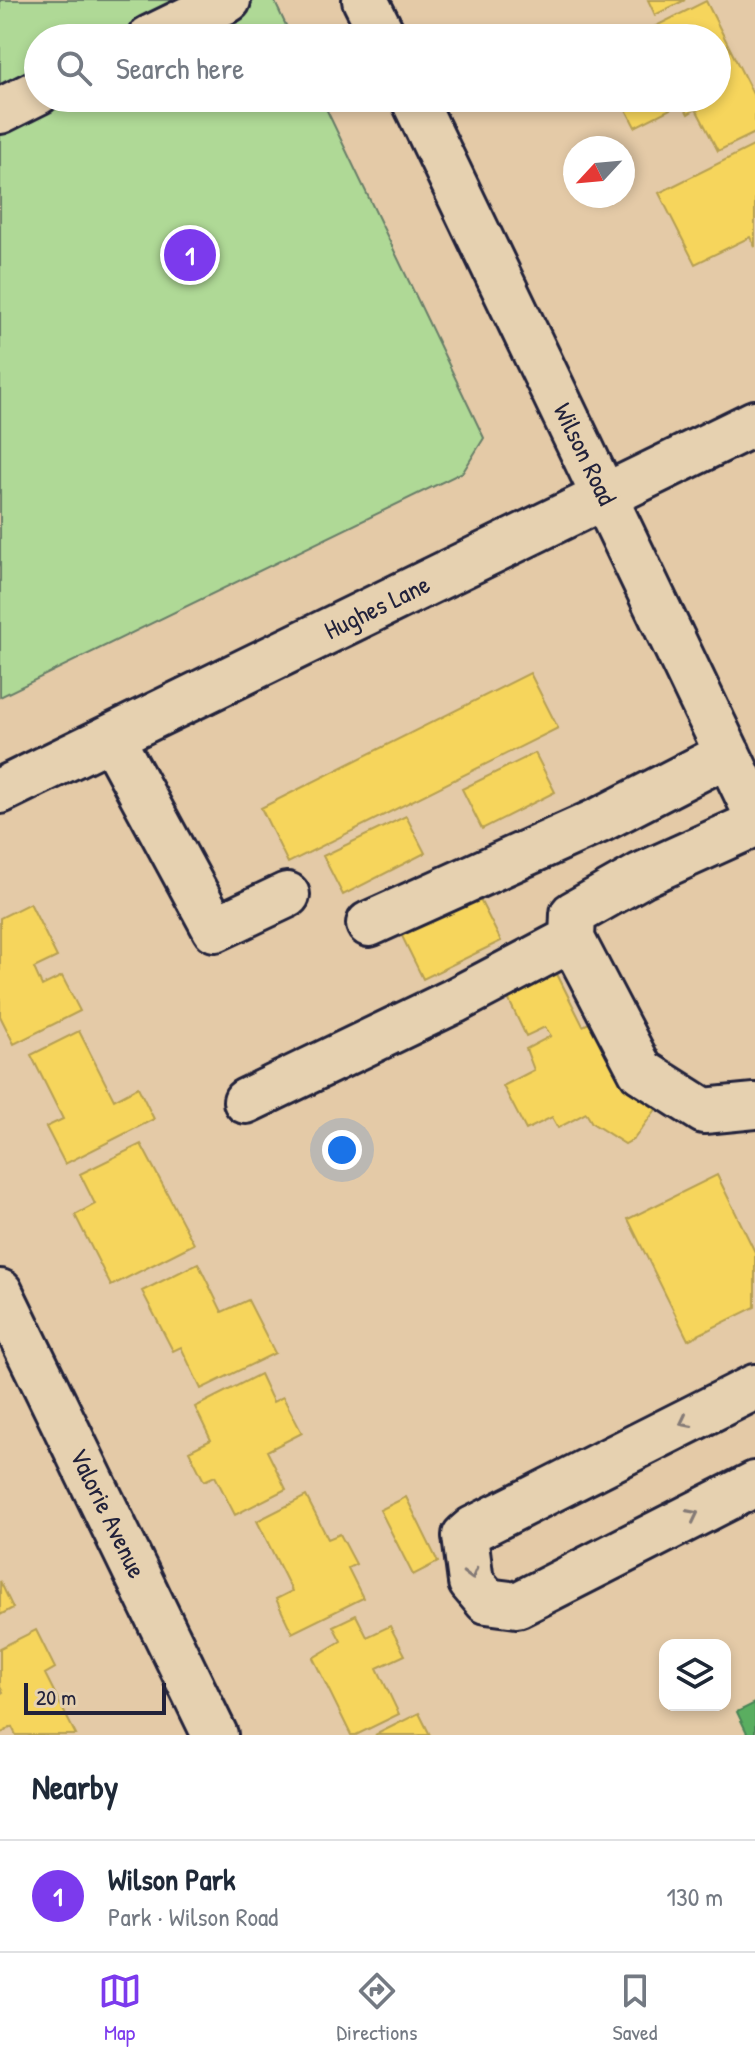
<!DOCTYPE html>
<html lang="en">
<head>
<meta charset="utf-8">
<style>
	body { margin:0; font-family:"Patrick Hand",sans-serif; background:#f2f2f3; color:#1f2937 }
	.controls { position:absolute; right:24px; bottom:24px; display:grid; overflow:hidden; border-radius:16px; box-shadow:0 4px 12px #0003 }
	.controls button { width:72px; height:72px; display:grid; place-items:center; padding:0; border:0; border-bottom:2px solid #e0e1e3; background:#fff; color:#1f2937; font:40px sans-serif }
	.compass { position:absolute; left:563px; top:136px; width:72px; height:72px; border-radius:50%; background:#fff; box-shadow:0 4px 12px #0003; rotate:244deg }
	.scale { position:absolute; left:24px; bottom:20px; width:142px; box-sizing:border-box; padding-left:8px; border:4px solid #22223b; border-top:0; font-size:22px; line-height:28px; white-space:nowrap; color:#22223b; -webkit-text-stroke:6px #e6d1b0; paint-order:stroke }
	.you { position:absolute; left:342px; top:1150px; width:28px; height:28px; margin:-20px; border:6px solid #fff; border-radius:50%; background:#1a73e8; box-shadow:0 0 0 12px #1a73e833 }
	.badge { display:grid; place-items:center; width:52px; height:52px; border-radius:50%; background:#7c3aed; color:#fff; font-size:26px; font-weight:700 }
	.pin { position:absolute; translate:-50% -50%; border:4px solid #fff; box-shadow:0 2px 8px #0006 }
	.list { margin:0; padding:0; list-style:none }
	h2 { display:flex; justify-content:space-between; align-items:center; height:104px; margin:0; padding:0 32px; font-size:34px }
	h2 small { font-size:26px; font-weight:400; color:#747a83 }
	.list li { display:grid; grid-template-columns:52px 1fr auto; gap:24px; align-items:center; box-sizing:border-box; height:112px; padding:0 32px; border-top:2px solid #e0e1e3 }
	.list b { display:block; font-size:30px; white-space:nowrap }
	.list p { margin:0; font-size:26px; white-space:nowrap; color:#747a83 }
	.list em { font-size:26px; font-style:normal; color:#747a83 }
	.icon { flex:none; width:44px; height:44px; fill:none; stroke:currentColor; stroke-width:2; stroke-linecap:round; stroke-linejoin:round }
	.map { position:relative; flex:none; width:755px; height:1735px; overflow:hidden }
	.search { position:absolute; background:#fff; box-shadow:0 4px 12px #0003; left:24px; right:24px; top:24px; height:88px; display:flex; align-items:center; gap:20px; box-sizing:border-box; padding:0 28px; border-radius:44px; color:#747a83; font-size:30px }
	.sheet { height:216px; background:#fff }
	nav { display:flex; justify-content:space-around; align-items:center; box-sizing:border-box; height:112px; border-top:2px solid #e0e1e3; background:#fff; font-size:22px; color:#747a83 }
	nav a { display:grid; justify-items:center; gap:4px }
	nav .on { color:#7c3aed }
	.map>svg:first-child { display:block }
	.green { fill:#afd996; stroke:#687e68; stroke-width:2 }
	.homes { fill:#f6d55c; stroke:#b69f52; stroke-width:2 }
	.public { fill:#5aae61; stroke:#498456; stroke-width:2 }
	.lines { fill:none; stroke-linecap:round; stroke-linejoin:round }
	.minor-casing { stroke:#22223b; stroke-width:50 }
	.minor { stroke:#e6d1b0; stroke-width:44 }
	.oneway { stroke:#847a76 }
	.labels { text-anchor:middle; stroke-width:8; stroke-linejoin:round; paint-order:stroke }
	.street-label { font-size:26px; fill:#22223b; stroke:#e6d1b0 }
</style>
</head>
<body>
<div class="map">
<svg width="755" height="1735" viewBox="0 0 755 1735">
	<rect width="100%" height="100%" fill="#e4caa7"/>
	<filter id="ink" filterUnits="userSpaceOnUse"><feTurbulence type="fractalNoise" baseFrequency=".0125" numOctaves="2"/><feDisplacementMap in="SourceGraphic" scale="16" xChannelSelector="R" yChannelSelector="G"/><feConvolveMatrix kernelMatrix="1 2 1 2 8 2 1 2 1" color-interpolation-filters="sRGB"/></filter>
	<g filter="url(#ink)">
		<path class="green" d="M0,0h274l18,38h-254v60h283l163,340 -21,34 -463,225z"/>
		<path class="homes" d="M648,0h37l-30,15z
			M706,1l49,97v35l-37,18 -22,-42 -8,5 -6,-11 -47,24 -15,-29h97v-60h-85z
			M755,145v102l-5,-10 -55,27 -36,-71z
			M530,673l28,55 -270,135 -27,-55z
			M535,753l20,39 -73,37 -20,-40z
			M406,816l19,37 -82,42 -20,-39z
			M475,890l26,51 -78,38 -25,-51z
			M30,903l27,54 -23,11 8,18 20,-10 18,35 -66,33 -14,-28v-98z
			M556,972l27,54 8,-4 27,53 34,24 5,9 -23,31 -9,5 -33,-21 -6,-10 -28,15 -6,-11 -26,13 -23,-44 31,-16 -8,-21 25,-13 -6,-9 -19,9 -19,-40z
			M79,1031l35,69 24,-13 16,32 -89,45 -19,-37 17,-8 -32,-64z
			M141,1144l53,100 -83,42 -36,-71 20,-11 -15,-30z
			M717,1175l38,77v55l-67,33 -60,-121z
			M198,1263l24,49 26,-12 27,53 -74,36 -20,-42 -8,4 -31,-60z
			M260,1374l13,28 10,-5 19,36 -35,18 19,38 -51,26 -20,-39 -11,5 -15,-30 22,-11 -16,-33z
			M306,1496l22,43 12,-5 16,30 -8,4 15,30 -71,35 -16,-34 16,-8 -35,-70z
			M406,1497l32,65 -25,13 -33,-65z
			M0,1581l13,27 -13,7z
			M356,1615l11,22 23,-11 15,29 -28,13 22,46 -43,21h-5l-38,-77 28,-17 -8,-15z
			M36,1630l19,38 -10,6 31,61h-60l-4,-8 -12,7v-40l3,-2 -3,-5v-39z
			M419,1713l11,22h-55z"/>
		<path class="public" d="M755,1703v32h-7l-11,-23z"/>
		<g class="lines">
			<defs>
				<path id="minor" d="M365,0l19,38
					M150,38l78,-38
					M413,98l342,713
					M0,111l38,-19
					M111,737l104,192 72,-34
					M0,791l755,-368
					M369,924l231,-104 128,-66
					M572,939l69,132 63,40 51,-5
					M246,1101l208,-100 118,-62 1,-25 69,-39 113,-51
					M0,1292l215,443
					M755,1387l-282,142 -8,7 6,46 16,19 30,4 238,-121"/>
			</defs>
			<use href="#minor" class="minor-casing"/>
			<use href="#minor" class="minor"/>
		</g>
		<defs><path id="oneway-chevron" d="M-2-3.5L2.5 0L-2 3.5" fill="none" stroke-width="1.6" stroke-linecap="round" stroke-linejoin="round" transform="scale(2)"/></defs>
		<g class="oneway">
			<use href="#oneway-chevron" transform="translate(685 1422) rotate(153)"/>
			<use href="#oneway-chevron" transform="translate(693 1515) rotate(-27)"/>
			<use href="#oneway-chevron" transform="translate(471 1574) rotate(75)"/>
		</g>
	</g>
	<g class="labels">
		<g class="street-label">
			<text transform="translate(585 454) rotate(64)" y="9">Wilson Road</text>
			<text transform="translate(377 607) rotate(-26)" y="9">Hughes Lane</text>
			<text transform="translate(108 1513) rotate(64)" y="9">Valorie Avenue</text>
		</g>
	</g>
</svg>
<div class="controls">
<button><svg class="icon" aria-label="layers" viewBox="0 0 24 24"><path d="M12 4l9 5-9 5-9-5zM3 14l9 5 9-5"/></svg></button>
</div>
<svg class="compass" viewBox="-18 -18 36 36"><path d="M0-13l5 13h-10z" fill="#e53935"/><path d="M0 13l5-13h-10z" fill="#747a83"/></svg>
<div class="scale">20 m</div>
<div class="you"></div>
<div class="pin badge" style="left:190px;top:255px">1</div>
<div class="search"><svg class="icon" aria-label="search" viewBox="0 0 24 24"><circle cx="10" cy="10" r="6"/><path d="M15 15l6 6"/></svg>Search here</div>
</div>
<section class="sheet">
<h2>Nearby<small></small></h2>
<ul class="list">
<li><span class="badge">1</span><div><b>Wilson Park</b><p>Park · Wilson Road</p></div><em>130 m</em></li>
</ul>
</section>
<nav>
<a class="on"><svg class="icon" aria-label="map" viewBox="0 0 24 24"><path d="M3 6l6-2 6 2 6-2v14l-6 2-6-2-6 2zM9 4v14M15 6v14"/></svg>Map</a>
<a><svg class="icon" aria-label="directions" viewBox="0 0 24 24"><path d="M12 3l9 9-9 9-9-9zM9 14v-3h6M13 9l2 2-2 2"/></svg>Directions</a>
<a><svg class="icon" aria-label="saved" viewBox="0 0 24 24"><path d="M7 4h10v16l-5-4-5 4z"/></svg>Saved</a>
</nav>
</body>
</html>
